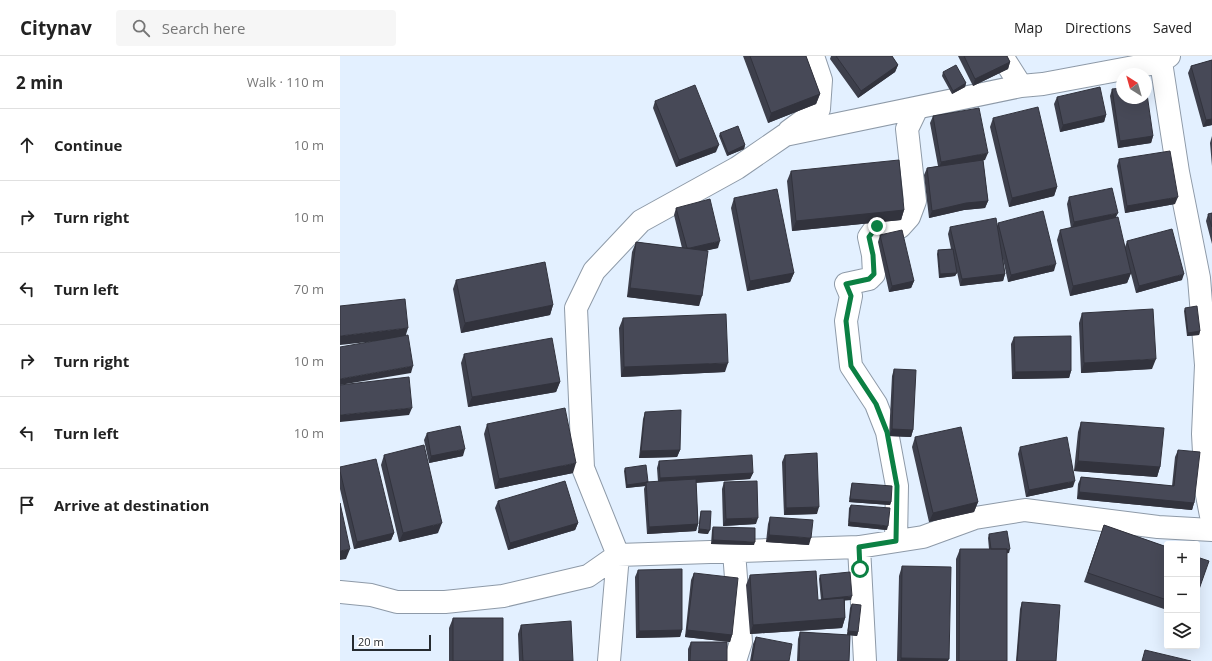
<!DOCTYPE html>
<html lang="en">
<head>
<meta charset="utf-8">
<style>
	body { margin:0; font-family:"Open Sans",sans-serif; background:#f6f6f6; color:#222 }
	.controls { position:absolute; right:12px; bottom:12px; display:grid; overflow:hidden; border-radius:4px; box-shadow:0 4px 16px #0002 }
	.controls button { width:36px; height:36px; display:grid; place-items:center; padding:0; border:0; border-bottom:1px solid #e0e0e0; background:#fff; color:#222; font:20px sans-serif }
	.compass { position:absolute; left:776px; top:12px; width:36px; height:36px; border-radius:50%; background:#fff; box-shadow:0 4px 16px #0002; rotate:323deg }
	.scale { position:absolute; left:12px; bottom:10px; width:79px; box-sizing:border-box; padding-left:4px; border:2px solid #262b30; border-top:0; font-size:11px; line-height:14px; white-space:nowrap; color:#262b30; -webkit-text-stroke:3px #fff; paint-order:stroke }
	.stop { position:absolute; width:12px; height:12px; margin:-9px; border:3px solid #0b8043; border-radius:50%; background:#fff }
	.stop.end { background:#0b8043; border-color:#fff; box-shadow:0 1px 4px #0008 }
	.list { margin:0; padding:0; list-style:none }
	h2 { display:flex; justify-content:space-between; align-items:center; height:52px; margin:0; padding:0 16px; font-size:17px }
	h2 small { font-size:13px; font-weight:400; color:#767676 }
	.list li { display:grid; grid-template-columns:26px 1fr auto; gap:12px; align-items:center; box-sizing:border-box; height:72px; padding:0 16px; border-top:1px solid #e0e0e0 }
	.list b { display:block; font-size:15px; white-space:nowrap }
	.list em { font-size:13px; font-style:normal; color:#767676 }
	.icon { flex:none; width:22px; height:22px; fill:none; stroke:currentColor; stroke-width:2; stroke-linecap:round; stroke-linejoin:round }
	.map { position:relative; flex:none; width:872px; height:605px; overflow:hidden }
	header { display:flex; align-items:center; gap:24px; box-sizing:border-box; height:56px; padding:0 20px; background:#fff; border-bottom:1px solid #e0e0e0 }
	header strong { font-size:19px }
	nav { display:flex; gap:22px; margin-inline-start:auto; font-size:14px }
	.search { width:280px; height:36px; background:#f6f6f6; display:flex; align-items:center; gap:10px; box-sizing:border-box; padding:0 14px; border-radius:4px; color:#767676; font-size:15px }
	main { display:flex }
	aside { flex:1; background:#fff }
	.map>svg:first-child { display:block }
	.lines { fill:none; stroke-linecap:round; stroke-linejoin:round }
	.minor-casing { stroke:#8e9aa8; stroke-width:24 }
	.minor { stroke:#fff; stroke-width:22 }
	.wall { fill:#3d3f4b }
	.shaded-wall { fill:#32333d }
	.building { fill:#474957; stroke:#32333d }
	.route { stroke:#0b8043; stroke-width:5 }
</style>
</head>
<body>
<header>
<strong>Citynav</strong>
<div class="search"><svg class="icon" aria-label="search" viewBox="0 0 24 24"><circle cx="10" cy="10" r="6"/><path d="M15 15l6 6"/></svg>Search here</div>
<nav><a>Map</a><a>Directions</a><a>Saved</a></nav>
</header>
<main>
<aside>
<h2>2 min<small>Walk · 110 m</small></h2>
<ul class="list">
<li><svg class="icon" aria-label="ahead" viewBox="0 0 24 24"><path d="M12 20V5M6 11l6-6 6 6"/></svg><div><b>Continue</b></div><em>10 m</em></li>
<li><svg class="icon" aria-label="right" viewBox="0 0 24 24"><path d="M7 20v-9h11M14 6l5 5-5 5"/></svg><div><b>Turn right</b></div><em>10 m</em></li>
<li><svg class="icon" aria-label="left" viewBox="0 0 24 24"><path d="M17 20v-9H6M10 6l-5 5 5 5"/></svg><div><b>Turn left</b></div><em>70 m</em></li>
<li><svg class="icon" aria-label="right" viewBox="0 0 24 24"><path d="M7 20v-9h11M14 6l5 5-5 5"/></svg><div><b>Turn right</b></div><em>10 m</em></li>
<li><svg class="icon" aria-label="left" viewBox="0 0 24 24"><path d="M17 20v-9H6M10 6l-5 5 5 5"/></svg><div><b>Turn left</b></div><em>10 m</em></li>
<li><svg class="icon" aria-label="arrive" viewBox="0 0 24 24"><path d="M6 21V4h12l-3 4 3 4H6"/></svg><div><b>Arrive at destination</b></div></li>
</ul>
</aside>
<div class="map">
<svg width="872" height="605" viewBox="0 0 872 605">
	<rect width="100%" height="100%" fill="#e3f0ff"/>
	<g class="lines">
		<defs>
			<path id="minor" d="M662,0l19,30
				M829,0l-8,6 17,110 21,106 7,87 -3,69 3,56 6,31
				M449,75l30,-22 2,-29 -8,-24
				M556,485l1,-55 -10,-54 -11,-28 -25,-38 -5,-45 5,-25 -5,-12 23,-5 5,-5 -1,-19 -4,-18 8,-11 23,1 9,-10 6,-16 -8,-72 10,-21
				M519,491l6,114
				M394,496l7,90 -6,19
				M0,536l31,3 26,7h48l58,-6 85,-20 30,-21 241,-8 64,-10 52,-19 50,-8 133,17 54,3
				M269,605l9,-106 -35,-87 -7,-160 18,-37 47,-50 96,-53 48,-33 236,-49 22,-2 118,-22"/>
		</defs>
		<use href="#minor" class="minor-casing"/>
		<use href="#minor" class="minor"/>
	</g>
	<path class="wall" d="M403,0h63l14,38 -4,10 -48,19z
		M491,0h61l6,9 -3,7 -37,26 -28,-39z
		M618,0h49l3,6 -2,7 -35,17z
		M872,4v65l-9,2 -15,-54 3,-7z
		M603,16l23,11 -1,4 -13,7 -10,-18z
		M772,33l41,47 -2,7 -33,5 -8,-52z
		M717,41l49,18 -2,7 -44,10 -6,-28z
		M315,45l61,51 -40,15 -23,-59z
		M593,60l52,44h-2l5,41 -3,7 -21,2 -35,8 -5,-43 3,-7 11,-2 -8,-43z
		M653,62l64,69 -3,9 -45,11 -19,-80z
		M380,77l25,12 -1,4 -17,7 -8,-20z
		M872,80v30l-2,-23z
		M779,103l56,45 -50,9 -8,-47z
		M451,115l113,39 -3,10 -109,11 -5,-50z
		M729,141l47,20 9,30 2,-6 55,39 -46,13 -6,-23 1,3 -4,10 -57,13 -13,-56 3,-10 11,-2 -4,-24z
		M394,142l60,75 -4,9 -43,9 -16,-83z
		M336,152l42,40 -11,2 -8,56 -72,-9 5,-45 4,-10 46,6 -8,-33z
		M872,157v31l-6,-23 2,-7z
		M658,167l56,48 -46,11 -5,-23 2,15 -2,7 -43,5 -3,-14 -2,4 -16,2 -2,-24 1,-4 13,-1 -3,-15 2,-7 47,-1z
		M540,179l34,46 -3,7 -22,4 -11,-50z
		M116,224l97,25 -3,10 -89,18 -8,-44z
		M845,252l15,23 -1,4 -12,1 -3,-25z
		M742,257l70,56 -71,4 -2,-50z
		M283,262l102,54 -104,5 -2,-49z
		M674,281l57,34 -2,7 -57,1 -1,-35z
		M124,298l96,28 -4,10 -88,15 -7,-44z
		M554,313l19,61 -2,7 -22,-1 3,-60z
		M305,356l35,38 -3,7 -38,1 4,-39z
		M741,366l79,45 -3,10 -83,-6 4,-39z
		M147,368l86,49 -78,16 -11,-55z
		M87,377l36,23 -34,7 -5,-23z
		M575,381l63,65 -4,10 -45,10 -17,-75z
		M680,391l53,40 -47,10 -8,-43z
		M838,394l16,53 -2,7 -115,-11 1,-15 3,-7 91,9 3,-29z
		M44,399l54,78 -39,9 -18,-77z
		M445,399l32,59 -33,1 -2,-53z
		M319,405l94,12 -3,6 -54,4 2,41 -2,7 -49,3 -3,-45 1,-3 -19,2 -2,-17 1,-3 23,14h10l-1,-14z
		M0,411l54,66 -3,7 -37,9 -14,-60z
		M384,426l32,42 -33,2 -1,-37z
		M512,427l39,19 -1,3 -41,-3 2,-16z
		M158,445l80,22 -3,7 -67,20 -13,-42z
		M511,449l36,25 -39,-4 1,-18z
		M361,455l7,23 -10,-1 2,-18z
		M430,461l39,28 -43,-3 2,-18z
		M764,469l63,22v63l-83,-28z
		M373,471l41,18 -43,-1 1,-14z
		M649,478l20,19h-2v108h-51v-102l4,-10h29l-1,-11z
		M562,510l46,95h-51l2,-85z
		M298,514l44,60 -2,7 -44,1 -1,-61z
		M354,517l38,62 -2,7 -45,-5 6,-57z
		M410,519l68,25h3l-2,-21 1,-4 31,25h-6v18l-3,10 -92,6 -4,-49z
		M682,546l34,59h-40l4,-52z
		M512,548l6,28 -1,4 -7,-1 -1,26h-52l1,-22 2,-7 47,3 3,-27z
		M113,562l50,43h-54v-33z
		M181,569l52,36h-54l-1,-27z
		M416,581l33,24h-39l3,-17z
		M351,586l36,19h-39v-12z"/>
	<path class="shaded-wall" d="M670,6l-2,7 -35,17 2,-7z
		M558,9l-3,7 -37,26 3,-7z
		M626,27l-1,4 -13,7 1,-3z
		M480,38l-4,10 -48,19 3,-10z
		M766,59l-2,7 -44,10 3,-7z
		M872,63v6l-9,2 3,-7z
		M813,80l-2,7 -33,5 2,-7z
		M379,89l-3,7 -40,15 3,-7z
		M405,89l-1,4 -17,7 1,-3z
		M648,97l-3,7 -46,9 2,-7z
		M717,131l-3,9 -45,11 3,-9z
		M838,141l-3,7 -50,9 2,-7z
		M648,145l-3,7 -21,2 -35,8 3,-7 34,-8z
		M564,154l-3,10 -109,11 4,-10z
		M778,157l-3,6 -43,10 2,-7z
		M380,185l-2,7 -34,8 3,-7z
		M716,208l-2,7 -46,11 3,-7z
		M454,217l-4,9 -43,9 3,-10z
		M617,217l-2,3 -16,2 1,-4z
		M791,217l-4,10 -57,13 3,-10z
		M665,218l-2,7 -43,5 2,-7z
		M844,218l-2,6 -46,13 3,-7z
		M574,225l-3,7 -22,4 3,-6z
		M290,232l72,8 -3,10 -72,-9z
		M213,249l-3,10 -89,18 4,-10z
		M68,272l-3,10 -65,7v-9z
		M860,275l-1,4 -12,1 1,-3z
		M816,303l-4,10 -71,4 3,-10z
		M388,307l-3,9 -104,5 3,-10z
		M73,310l-2,7 -71,12v-6z
		M731,315l-2,7 -57,1 3,-7z
		M220,326l-4,10 -88,15 4,-10z
		M72,352l-3,7 -69,7v-7z
		M552,373l21,1 -2,7 -22,-1z
		M125,393l-2,7 -34,7 2,-7z
		M340,394l-3,7 -38,1 2,-7z
		M738,405l82,6 -3,10 -83,-6z
		M236,407l-3,10 -78,16 4,-10z
		M413,417l-3,6 -92,6 2,-7z
		M735,425l-2,6 -47,10 3,-7z
		M306,426l-1,4 -19,2 1,-3z
		M739,436l115,11 -2,7 -115,-11z
		M510,443l41,3 -1,3 -41,-3z
		M638,446l-4,10 -45,10 4,-9z
		M479,451l-2,7 -33,1 2,-7z
		M418,462l-2,6 -33,2 3,-7z
		M509,466l39,4 -1,4 -39,-4z
		M102,467l-4,10 -39,9 4,-9z
		M238,467l-3,7 -67,20 2,-7z
		M358,468l-2,7 -49,3 2,-7z
		M359,473l11,1 -2,4 -10,-1z
		M54,477l-3,7 -37,9 3,-7z
		M429,479l42,3 -2,7 -43,-3z
		M373,484l42,2 -1,3 -43,-1z
		M10,493l-4,10 -6,1v-9z
		M670,493l-1,4 -18,3 1,-3z
		M512,540l-1,4 -30,3 2,-4z
		M505,562l-3,10 -92,6 3,-9z
		M342,574l-2,7 -44,1 3,-7z
		M347,574l45,5 -2,7 -45,-5z
		M508,575l10,1 -1,4 -10,-1z
		M561,602l48,1 -1,2h-48z"/>
	<path class="building" d="M410,0h56l14,38 -49,19z
		M496,0h56l6,9 -37,26z
		M624,0h43l3,6 -35,17z
		M872,4v59l-6,1 -15,-54z
		M616,9l10,18 -13,8 -10,-19z
		M355,29l24,60 -40,15 -24,-59z
		M760,31l6,28 -43,10 -6,-28z
		M806,31l7,49 -33,5 -8,-52 10,-1v10h24z
		M698,51l19,80 -45,11 -19,-80z
		M639,52l9,45 -47,9 -8,-46z
		M398,70l7,19 -17,8 -8,-20z
		M830,95l8,46 -51,9 -8,-47z
		M559,104l5,50 -108,11 -5,-50z
		M643,104l5,41 -22,2 -34,8 -5,-43z
		M772,132l6,25 -44,9 -5,-25z
		M437,133l17,84 -44,8 -16,-83z
		M370,143l10,42 -30,7h-3l-11,-40z
		M703,155l13,53 -45,11 -13,-52z
		M872,157v14l-4,-13z
		M778,161l13,56 -58,13 -13,-56z
		M656,162l9,56 -43,5 -12,-52z
		M832,173l12,45 -45,12 -12,-45z
		M562,174l12,51 -22,5 -12,-51z
		M296,186l72,9 -6,45 -72,-8z
		M613,193l4,24 -17,1 -2,-24z
		M205,206l8,43 -88,18 -9,-43z
		M65,243l3,29 -68,8v-30z
		M857,250l3,25 -12,2 -3,-25z
		M813,253l3,50 -72,4 -2,-50z
		M386,258l2,49 -104,4 -1,-49z
		M68,279l5,31 -73,13v-32z
		M731,280v35l-56,1 -1,-35z
		M212,282l8,44 -88,15 -8,-43z
		M554,313l22,1 -3,60 -21,-1z
		M69,321l3,31 -72,7v-30z
		M225,352l11,55 -77,16 -12,-55z
		M341,354l-1,40 -39,1 4,-39z
		M741,366l83,6 -4,39 -82,-6z
		M120,370l5,23 -34,7 -4,-23z
		M621,371l17,75 -45,11 -18,-76z
		M727,381l8,44 -46,9 -9,-43z
		M84,389l18,78 -39,10 -19,-78z
		M838,394l22,2 -6,51 -115,-11 2,-15 93,9z
		M477,397l2,54 -33,1 -1,-53z
		M412,399l1,18 -93,5 -1,-17z
		M36,403l18,74 -37,9 -17,-71v-4z
		M306,409l2,17 -21,3 -2,-17z
		M356,423l2,45 -49,3 -3,-45z
		M225,425l13,42 -68,20 -12,-42z
		M417,425l1,37 -32,1 -2,-37z
		M512,427l40,3 -1,16 -41,-3z
		M0,447l10,46 -10,2z
		M511,449l39,3 -2,18 -39,-4z
		M361,455h10l-1,19 -11,-1z
		M430,461l43,3 -2,18 -42,-3z
		M764,469l63,22v53l-79,-27z
		M373,471l42,1v14l-42,-2z
		M667,475l3,18 -3,1v-1h-16l-2,-15z
		M620,493h47v112h-48z
		M857,501l12,4 -12,34z
		M562,510l49,1 -2,92 -48,-1z
		M342,513v61l-43,1 -1,-61z
		M476,515l2,29 26,-2 1,20 -92,7 -3,-50z
		M510,516l2,24 -29,3 -3,-24z
		M354,517l44,5 -6,57 -45,-5z
		M682,546l38,3 -4,56h-39z
		M512,548l9,1 -3,27 -10,-1z
		M113,562h50v43h-50z
		M231,565l2,40h-50l-2,-36z
		M460,576l50,3 -1,26h-50z
		M416,581l36,7 -3,17h-37z
		M351,586h36v19h-37z
		M805,594l46,11h-49z"/>
	<g class="lines">
		<path class="route" d="M520,513l-1,-22 37,-6 1,-55 -10,-54 -11,-28 -25,-38 -5,-45 5,-25 -5,-12 23,-5 5,-5 -1,-19 -4,-18 8,-11"/>
	</g>
</svg>
<div class="controls">
<button>+</button>
<button>−</button>
<button><svg class="icon" aria-label="layers" viewBox="0 0 24 24"><path d="M12 4l9 5-9 5-9-5zM3 14l9 5 9-5"/></svg></button>
</div>
<svg class="compass" viewBox="-18 -18 36 36"><path d="M0-13l5 13h-10z" fill="#e53935"/><path d="M0 13l5-13h-10z" fill="#767676"/></svg>
<div class="scale">20 m</div>
<div class="stop" style="left:520px;top:513px"></div>
<div class="stop end" style="left:537px;top:170px"></div>
</div>
</main>
</body>
</html>
